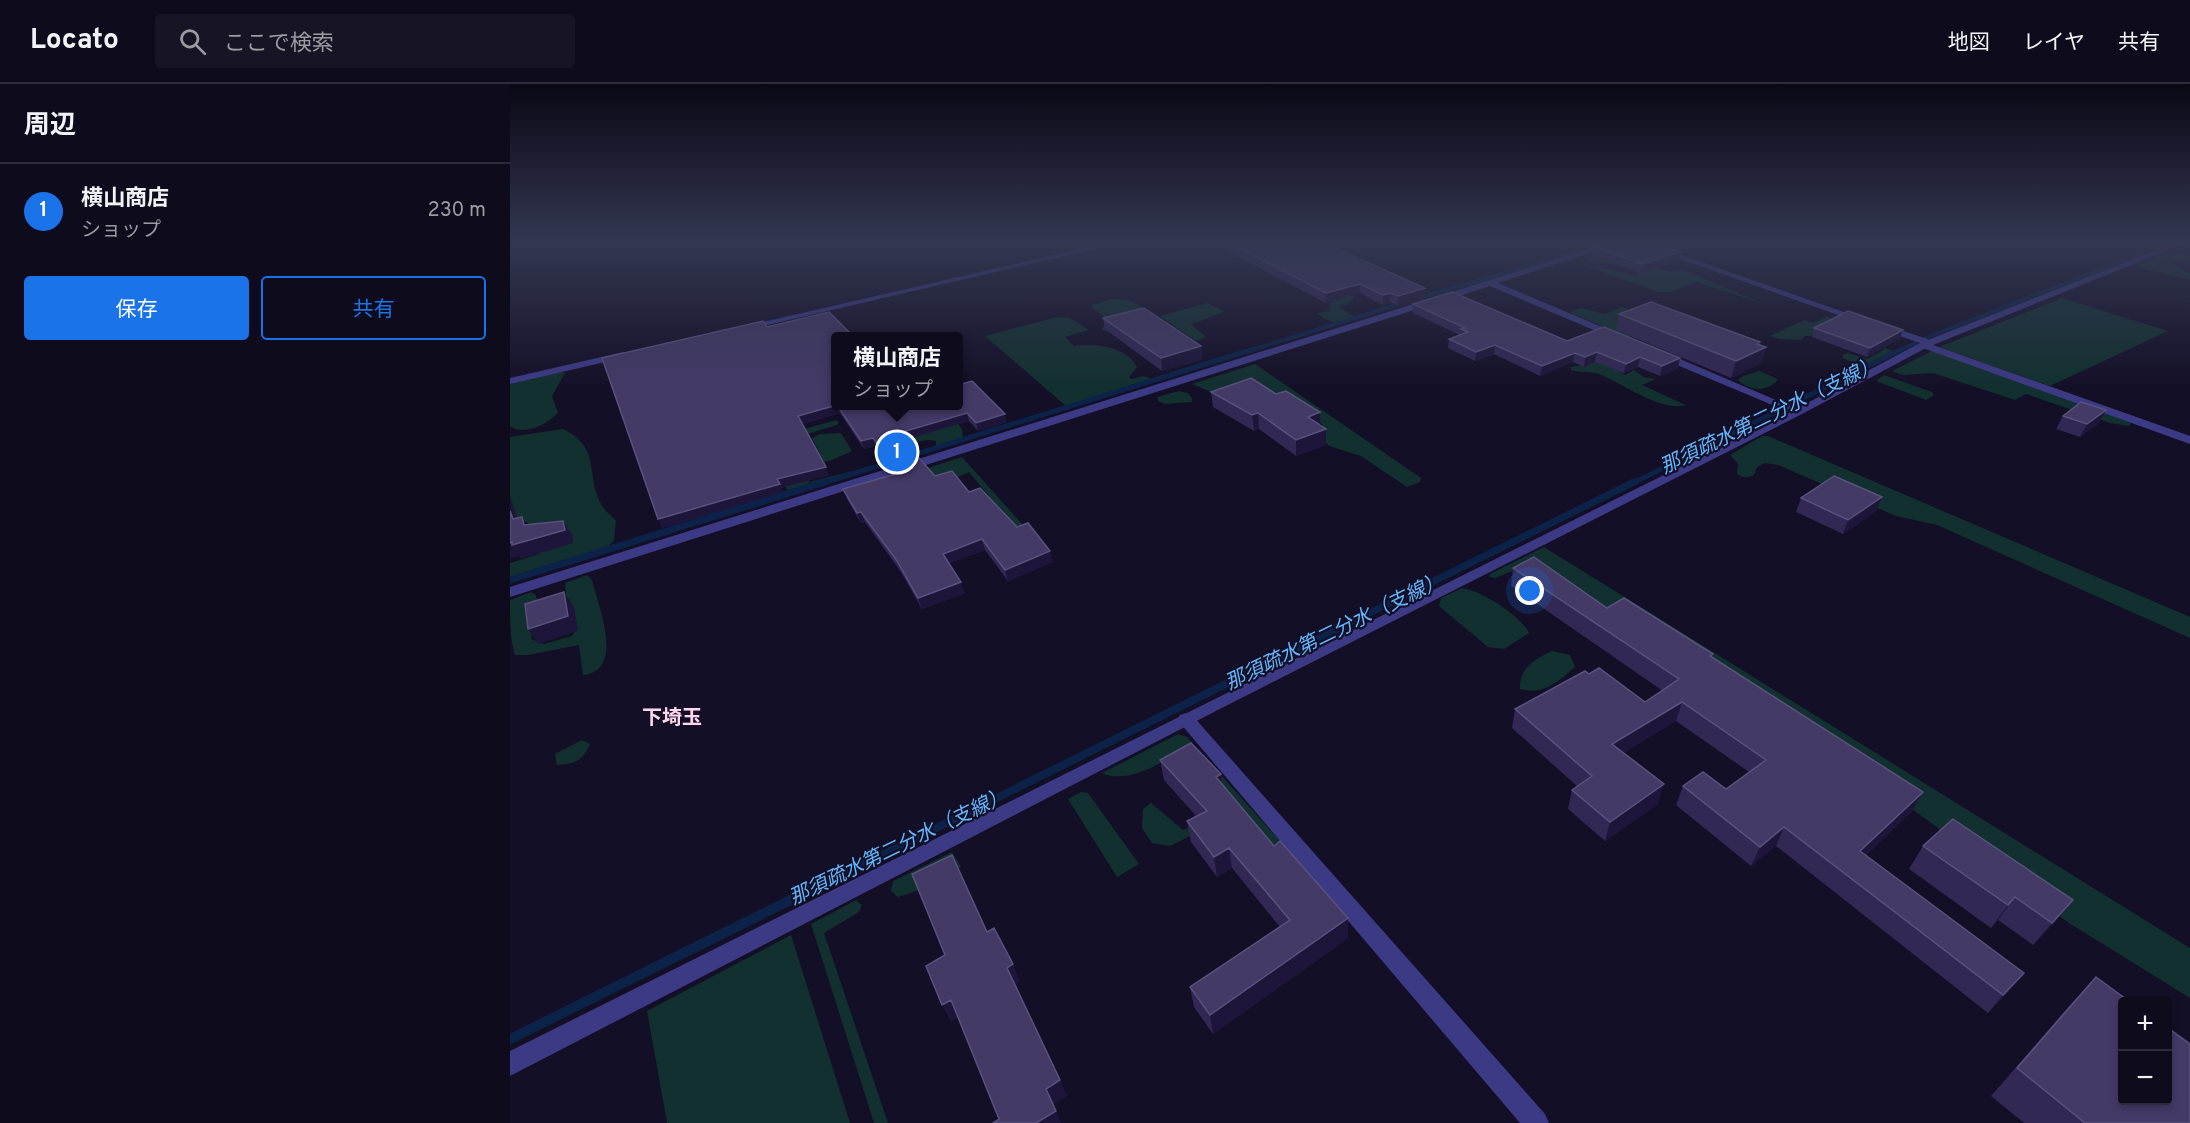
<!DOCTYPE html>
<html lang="ja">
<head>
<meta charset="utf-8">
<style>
	body { margin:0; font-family:Overpass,"Noto Sans JP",sans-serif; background:#171425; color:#f1f3f6 }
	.controls { position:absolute; right:18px; bottom:18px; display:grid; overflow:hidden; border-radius:6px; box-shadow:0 3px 9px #0003 }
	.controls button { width:54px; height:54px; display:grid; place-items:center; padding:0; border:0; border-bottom:2px solid #2e2b3b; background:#0e0b1c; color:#f1f3f6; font:30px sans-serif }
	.you { position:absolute; left:1020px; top:507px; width:21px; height:21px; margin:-15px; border:4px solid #fff; border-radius:50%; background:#1a73e8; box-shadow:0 0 0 9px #1a73e833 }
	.badge { display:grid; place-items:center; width:39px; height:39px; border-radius:50%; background:#1a73e8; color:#fff; font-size:20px; font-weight:700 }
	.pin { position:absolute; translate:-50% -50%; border:3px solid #fff; box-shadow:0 2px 6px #0006 }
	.popup { position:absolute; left:321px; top:248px; width:132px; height:78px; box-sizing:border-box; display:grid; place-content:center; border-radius:6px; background:#0e0b1c; filter:drop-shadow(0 2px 4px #0005); font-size:20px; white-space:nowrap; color:#9b9ba3 }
	.popup b { font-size:22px; color:#f1f3f6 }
	.popup::after { content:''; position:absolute; left:50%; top:100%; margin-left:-12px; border:12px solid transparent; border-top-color:#0e0b1c }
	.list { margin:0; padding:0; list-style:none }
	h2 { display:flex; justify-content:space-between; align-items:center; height:78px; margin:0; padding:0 24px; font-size:26px }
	h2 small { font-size:20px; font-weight:400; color:#9b9ba3 }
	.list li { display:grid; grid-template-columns:39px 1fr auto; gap:18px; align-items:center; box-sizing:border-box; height:96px; padding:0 24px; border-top:2px solid #2e2b3b }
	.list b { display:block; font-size:22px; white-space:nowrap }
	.list p { margin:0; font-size:20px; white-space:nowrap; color:#9b9ba3 }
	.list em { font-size:20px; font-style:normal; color:#9b9ba3 }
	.actions { display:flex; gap:12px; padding:18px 24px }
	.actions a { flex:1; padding:14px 0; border:2px solid #1a73e8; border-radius:6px; text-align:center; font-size:21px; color:#1a73e8 }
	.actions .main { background:#1a73e8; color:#fff }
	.icon { flex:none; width:33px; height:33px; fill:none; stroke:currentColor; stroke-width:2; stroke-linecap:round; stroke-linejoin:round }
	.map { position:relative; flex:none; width:1680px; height:1039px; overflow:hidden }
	header { display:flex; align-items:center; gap:36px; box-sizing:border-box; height:84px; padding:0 30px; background:#0e0b1c; border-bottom:2px solid #2e2b3b }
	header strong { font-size:28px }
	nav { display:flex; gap:33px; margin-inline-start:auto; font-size:21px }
	.search { width:420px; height:54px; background:#171425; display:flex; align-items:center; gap:15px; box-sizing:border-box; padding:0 21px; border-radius:6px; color:#9b9ba3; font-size:22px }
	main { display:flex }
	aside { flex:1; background:#0e0b1c }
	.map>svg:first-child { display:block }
	.green { fill:#12302f }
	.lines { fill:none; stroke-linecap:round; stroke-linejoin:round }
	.stream-far4 { stroke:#0c2248; stroke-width:4 }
	.stream-far3 { stroke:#0c2248; stroke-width:5 }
	.stream-far2 { stroke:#0c2248; stroke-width:7 }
	.stream-far1 { stroke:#0c2248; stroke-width:8 }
	.stream { stroke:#0c2248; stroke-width:10 }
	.minor { fill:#3d3a85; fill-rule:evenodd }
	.tertiary { fill:#3d3a85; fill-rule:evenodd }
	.wall { fill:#312854 }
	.shaded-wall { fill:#1d163a }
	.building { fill:#433a66; stroke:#5a527e; stroke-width:1.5 }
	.labels { text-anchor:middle; stroke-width:4.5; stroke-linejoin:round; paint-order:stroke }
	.water-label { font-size:20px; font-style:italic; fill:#62b6ff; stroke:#130f26 }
	.neighbourhood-label { font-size:20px; font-weight:bold; fill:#ffd6f0; stroke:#130f26 }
</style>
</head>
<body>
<header>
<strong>Locato</strong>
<div class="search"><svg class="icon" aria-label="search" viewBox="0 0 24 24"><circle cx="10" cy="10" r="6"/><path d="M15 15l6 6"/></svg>ここで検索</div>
<nav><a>地図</a><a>レイヤ</a><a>共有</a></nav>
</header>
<main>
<aside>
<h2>周辺<small></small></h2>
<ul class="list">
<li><span class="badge">1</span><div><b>横山商店</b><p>ショップ</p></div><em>230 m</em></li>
</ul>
<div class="actions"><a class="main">保存</a><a>共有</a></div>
</aside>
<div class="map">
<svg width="1680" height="1039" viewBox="0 0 1680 1039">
	<rect width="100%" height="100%" fill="#130f26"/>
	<path class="green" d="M1107,164c19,10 45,29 66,22l81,34 -67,-22 -26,10h-13l-78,-28 54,11 17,-5c-21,-10 -46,-2 -68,-11z
		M1656,168l24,4v7l-14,-2 -3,3 17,10v6l-54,-13z
		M815,210h25l4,3 -6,7 -9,3 16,10 -21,6 -17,-9 13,-4 -1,-6 7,-3z
		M1552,214l106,33 -118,55 -111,-39z
		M602,215l17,1 22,12 -40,18 -8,1 -1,-3 5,-5 -2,-5 -14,-11 1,-2z
		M698,219l17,9 -34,12 15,13 -10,4 -36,-25z
		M1112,223l41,16 -35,14 -59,-25 12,-4 24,6z
		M1318,232l3,4 -9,4 71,27 -30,16 -20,-9 -1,-3 6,-2 19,6 18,-10 -58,-20 -16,7h-7l-2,4 -23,-1 -9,-3 34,-16 9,3z
		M547,233l13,1 19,12 -24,7 9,9c21,-3 52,0 63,21l-8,10 3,2 11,-3 7,2 1,5 -84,24 -82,-71z
		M1422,267l201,70 -4,5 -19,-3 -84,-29 -11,6 -82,-27 -30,2 -11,-4z
		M1078,275l27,9 10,7 9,-5 9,7 13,2 -14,6 44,20c-23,8 -64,-22 -87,-31 -9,-3 -18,-1 -28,-4v-3l23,-4z
		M745,280l166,114 -1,4 -13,5 -46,-31 -32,-10 -13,-14 7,-7 -29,-22 -69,-5 -33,-14z
		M49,287l6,2 -13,23 6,17c-12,12 -31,22 -48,14v-45z
		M1249,287l19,8c-10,14 -29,12 -40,1l5,-4z
		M1374,291l48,17 2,3 -8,5 -50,-19z
		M669,307l9,2 4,5v4l-27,2 -7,-3 -1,-4z
		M444,335l8,10 1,12 -17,6 -10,-1v-5c-15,-4 -19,6 -36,-1z
		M326,336l3,2 -2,3 -36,11 2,28 19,-6 -10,-20 8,-4 21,-1 11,18 -20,9 -31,8 8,14 44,-11 2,1 -66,21 -28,-49 12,-6z
		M53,345c40,19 21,48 40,78 3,5 9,9 13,14l-2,19 -8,9 -96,30v-16l29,-9 5,-5c-4,-9 -7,-20 -16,-26 -6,-3 -12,-2 -18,-7v-79z
		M1252,352h6l422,181v21l-253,-113 -41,-9 -118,-51 -13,-2 -8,4 -3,8c-6,3 -11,3 -17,-1l1,-10 -8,-9z
		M452,373l68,76 -9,2 -52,-63 -20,9 -49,-4z
		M1034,463l646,401v50l-121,-75 -153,-111 -297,-199 -15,8 -89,-51 -20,8 -6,-1 1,-3z
		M77,491l5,5c7,27 33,91 -9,95l-4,-30 -51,10h-13c-5,-14 -5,-39 -5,-55l21,-8 5,3 3,20 -8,24 13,5 28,-8 5,-9 -10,-20 -2,-24z
		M952,504c20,3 59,28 67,45l-25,16 -16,-2 -49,-41 2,-8z
		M1042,567l18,4 5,12c-17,15 -33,29 -55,22 -1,-21 15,-30 32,-38z
		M668,650l9,3 93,104 -11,6 -32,-34 -67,33 -18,-3 -10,-15 1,-19 8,-6 32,27 24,-11 -22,-69c-24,12 -56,35 -83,23z
		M72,656l8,4c-7,17 -15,20 -33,21l-2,-11z
		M571,708l7,1 51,71 -22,13 -49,-78z
		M442,768l9,15 -6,4 -41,21 -16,5 -7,-6 2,-10z
		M346,816l6,5 -3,7 -35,21 64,190h-14l-63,-199z
		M281,851l59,188h-183l-20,-112z"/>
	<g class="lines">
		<path class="stream-far4" d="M906,215l188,-55
			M739,267l154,-48
			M1389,267l24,-12 243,-95"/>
		<path class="stream-far3" d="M310,400l434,-135
			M1121,400l271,-135"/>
		<path class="stream-far2" d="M0,496l315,-98
			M783,567l341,-169"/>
		<path class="stream-far1" d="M360,777l426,-212"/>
		<path class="stream" d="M0,955l363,-180"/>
		<path class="minor" d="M591,160h15l-370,86 -5,-3z
			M1095,160h12l-119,39 123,52v4h-6l-125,-53 -980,311v-10z
			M1128,160h12l216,76 -8,2z
			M1373,240l50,17v4l257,91v8l-270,-97v-4l-40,-14v-4z
			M113,268l4,1v4l-117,27v-6z
			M1148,269h8l138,59 -2,2h-8l-136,-57z
			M676,629l6,2 353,399 4,9h-29l-340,-400 -3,-4 3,-4z"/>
		<path class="tertiary" d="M1662,160h11l-255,103 -126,67 -592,300 -700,362v-25l1284,-641 126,-67z"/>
	</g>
	<path class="wall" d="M716,160h100l99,44v10l-27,8 -8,-4 -7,3 -23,-12 -34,10 -100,-53z
		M1052,160h97l20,17 -39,12 -49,-18 1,-9 -14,4z
		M903,220l154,37 113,17 -2,10 -18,8 -22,-9 -14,6 -29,-11 -11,5 -11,-5 -33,14 -46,-22 -19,7 -27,-13 1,-9 11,-4 -47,-22z
		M1109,230l141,28 -1,2 7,3 -5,16 -30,15 -115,-48z
		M593,234l100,41 -41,12 -57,-42z
		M257,243l69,9v69h122l49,17 -29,9 -9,-10 -64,19 8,18 -21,7 -16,-19 -12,3 -24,-36 -38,11 27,51 -48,13 2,4 -121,36z
		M1304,244l86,10 -33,19 -55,-20z
		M701,308l109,33 6,20 -30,11 -37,-27 -5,2 -41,-24z
		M1596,326l-7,13 -19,14 -24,-8 7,-13z
		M387,381l38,11 34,16 48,35 36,35 -45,19 -23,-31 -36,13 16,30 -43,16 -21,-37 -36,-50 -4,1 -14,-24 -4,-10 57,-16z
		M1372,413l-6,14 -33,23 -47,-22 5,-14z
		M1003,484l94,40 105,50 211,134 -11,19 -46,44 143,136 -21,22 -212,-167 -25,20 -75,-61 7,-19 43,3 23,-17 -73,-51 -53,32 35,51 -53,37 -37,-32 4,-19 5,-4 -65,-58 3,-19 74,-35 56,28 18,-11 -152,-105z
		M650,676l62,23 52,63 74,72v20l-135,96 -19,-27 -4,-20 90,-60 -48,-59 -15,9 -26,-35 -4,-21 9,-5 -32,-36z
		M1413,762l150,54 -18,22 -22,23 -35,-25 -7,8 -82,-59z
		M1586,893l94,146h-166l-33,-27 78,-90z"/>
	<path class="shaded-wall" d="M1069,160h21l-22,6z
		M1171,168l-2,9 -39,12 2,-9z
		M850,200v9l-34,10v-10z
		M915,204v10l-27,8v-10z
		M881,209l-1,9 -7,3v-10z
		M1393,246l-3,8 -33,19 3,-9z
		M1250,258l-3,9 9,-4 -5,16 -30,15 5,-17z
		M985,261l-1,9 -19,7 1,-9z
		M691,262l2,13 -41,12 -1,-13z
		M1087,268l-2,10 -11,5 1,-10z
		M1065,269l-2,9 -33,14 2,-10z
		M1130,273l-2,10 -14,6 2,-9z
		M1170,274l-2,10 -18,8 2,-10z
		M327,321l3,8 -39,11 -3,-8z
		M1596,326l-7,13 -19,14 7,-13z
		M810,328v16l-12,-11z
		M457,329l2,8 -64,19 2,6 -3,1 -5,-14z
		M748,329l1,16 -5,2 -2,-16z
		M495,330l2,8 -29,9 -2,-8z
		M816,345v16l-30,11v-16z
		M363,354l3,8 -12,3 -3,-8z
		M401,366l2,8 -21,7 -3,-8z
		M316,383l3,8 -48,13 2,4 -121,36 -4,-9 119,-40z
		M0,411l11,37 -8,-13 -3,-8z
		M1372,413l-6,14 -33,23 5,-14z
		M351,428l4,10 -4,1 -4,-10z
		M53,437l9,13 1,9 -52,16 -2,-3 -9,3v-16z
		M472,455l3,11 -38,14 -4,-10z
		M540,467l3,11 -45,19 -3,-11z
		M451,498l4,11 -43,16 -4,-11z
		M54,508l10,15 4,24 -40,13 -10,-15z
		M1172,618l-6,19 -69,42 5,-19z
		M711,690l2,21 -7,-18z
		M1154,700l-6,20 -53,37 5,-19z
		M1413,708l-11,19 -62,59 10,-19z
		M1274,743l-8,19 -25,20 9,-19z
		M719,764l3,20 -15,9 -3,-20z
		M1505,813l-17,23 -7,8 17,-23z
		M1563,816l-18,22 -22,23 19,-22z
		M838,834v20l-135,96 -3,-19z
		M503,880l7,18 -6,3 -7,-17z
		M1514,889l-15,18 -21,22 15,-18z
		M441,916l8,17 -8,5 -9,-17z
		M550,996l7,16 -14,9 -7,-16z
		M546,1027l5,12h-25z"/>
	<path class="building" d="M721,160h95l99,44 -27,8 -7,-3 -8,2 -23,-11 -34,9z
		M1088,160h61l22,8 -39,12 -50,-18z
		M942,208l115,49 37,-14 76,31 -18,8 -22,-9 -14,7 -29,-12 -12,5 -10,-4 -33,13 -47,-21 -19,7 -27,-13 19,-7 -7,-3 4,-1 -52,-24z
		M1141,218l109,40 -3,2 9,3 -30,14 -117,-47z
		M634,224l57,38 -40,12 -58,-40z
		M1338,227l55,19 -33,18 -56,-20z
		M319,228l22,22 -9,2h-6v69h1l-39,11 28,51 -49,12 3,5 -122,35 -56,-161 161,-37 4,6z
		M741,294l25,16 10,-3 34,21 -12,5 18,12 -30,11 -38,-27 -6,2 -41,-23z
		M462,297l33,33 -29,9 -9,-10 -68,20 5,5 -3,1 10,11 -22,7 -16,-19 -12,3 -24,-36h121v-20z
		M1571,318l25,8 -19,14 -24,-8z
		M409,374l16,18 17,-5 17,21 11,-4 37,39 11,-4 22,28 -45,19 -23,-31 -39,15 18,28 -43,16 -21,-37 -36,-49 -4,1 -14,-24 60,-17 -6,-7z
		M1324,392l48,21 -34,23 -47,-22z
		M0,427l3,8 9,-2 2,8 39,-4 2,9 -53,15v-3l-2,1z
		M1024,473l73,51 17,-10 89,56 -3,2 213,136 -63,59 164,122 -21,22 -219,-168 -24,20 -77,-61 20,-14 23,17 40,-29 -84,-58 -70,42 52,40 -54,38 -38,-32 20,-14 -77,-67 70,-38 4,3 10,-6 46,34 34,-23 -166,-111z
		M54,508l4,24 -40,13 -3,-25z
		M681,659l30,31 -5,3 58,69 6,-5 68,77 -138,97 -20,-28 100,-67 -61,-72 -15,9 -27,-36 20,-10 -47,-51z
		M1443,735l120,81 -21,23 -37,-26 -7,8 -85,-59z
		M442,771l35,77 7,-4 19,36 -6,4 53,112 -14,9 10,22 -20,12h-43l6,-4 -48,-119 -9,5 -16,-39 19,-11 -33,-81z
		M1586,893l34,25h-8v99h46v-73l22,16v79h-105l-68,-55z"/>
	<linearGradient id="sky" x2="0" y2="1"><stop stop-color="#0a0815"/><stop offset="0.52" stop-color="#333752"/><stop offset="1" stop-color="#333752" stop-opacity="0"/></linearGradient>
	<rect width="1680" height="305" fill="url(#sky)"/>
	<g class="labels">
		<g class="water-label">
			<text transform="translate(1259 331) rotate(-26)" y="7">那須疏水第二分水（支線）</text>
			<text transform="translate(824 547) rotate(-26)" y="7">那須疏水第二分水（支線）</text>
			<text transform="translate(388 762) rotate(-26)" y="7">那須疏水第二分水（支線）</text>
		</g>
		<g class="neighbourhood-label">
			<text x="162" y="640">下埼玉</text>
		</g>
	</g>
</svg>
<div class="controls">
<button>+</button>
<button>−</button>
</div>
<div class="you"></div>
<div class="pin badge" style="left:387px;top:368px">1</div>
<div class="popup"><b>横山商店</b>ショップ</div>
</div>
</main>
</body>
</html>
